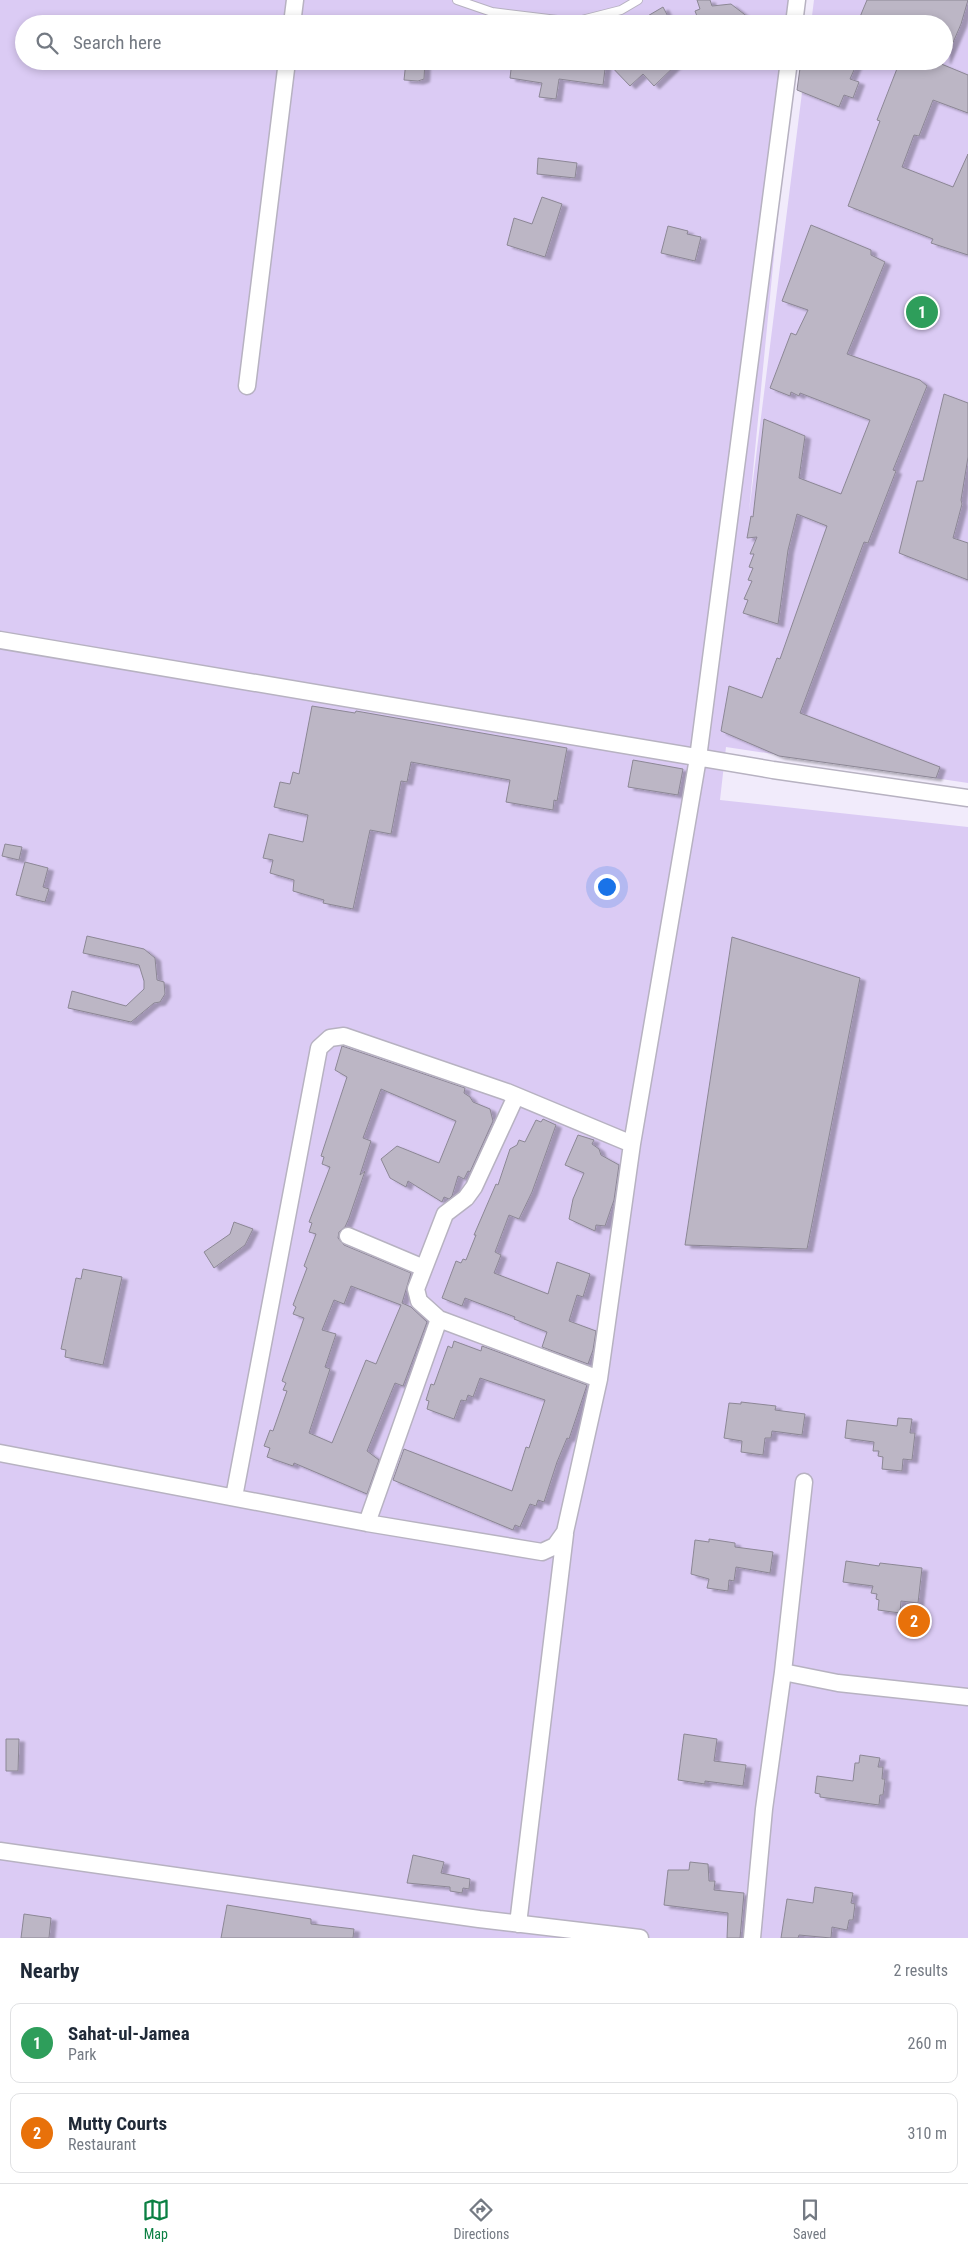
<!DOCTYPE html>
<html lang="en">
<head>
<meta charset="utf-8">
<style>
	body { margin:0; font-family:"Roboto Condensed",sans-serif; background:#f6f6f7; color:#1f2937 }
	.you { position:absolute; left:606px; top:886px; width:18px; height:18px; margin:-12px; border:4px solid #fff; border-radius:50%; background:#1a73e8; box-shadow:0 0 0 8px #1a73e833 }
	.badge { display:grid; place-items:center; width:32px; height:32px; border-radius:50%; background:#0b8043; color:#fff; font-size:16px; font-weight:700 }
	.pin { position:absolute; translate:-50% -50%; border:2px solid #fff; box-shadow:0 1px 5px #0006 }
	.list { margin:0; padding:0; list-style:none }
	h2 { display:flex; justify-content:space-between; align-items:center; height:65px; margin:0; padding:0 20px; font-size:21px }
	h2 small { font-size:16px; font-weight:400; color:#747a83 }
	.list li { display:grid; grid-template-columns:32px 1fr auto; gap:15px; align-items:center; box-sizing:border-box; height:80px; margin:0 10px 10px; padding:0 10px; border:1px solid #e0e1e3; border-radius:10px }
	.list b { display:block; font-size:19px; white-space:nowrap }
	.list p { margin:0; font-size:16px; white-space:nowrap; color:#747a83 }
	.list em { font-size:16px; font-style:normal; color:#747a83 }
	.icon { flex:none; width:28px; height:28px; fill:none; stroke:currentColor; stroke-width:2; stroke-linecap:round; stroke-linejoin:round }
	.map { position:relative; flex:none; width:968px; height:1938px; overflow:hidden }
	.search { position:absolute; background:#fff; box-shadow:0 2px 8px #0003; left:15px; right:15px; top:15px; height:55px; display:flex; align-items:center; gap:12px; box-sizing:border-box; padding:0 18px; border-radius:28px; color:#747a83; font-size:19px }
	.sheet { height:245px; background:#fff }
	nav { display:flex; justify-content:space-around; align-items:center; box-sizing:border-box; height:70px; border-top:1px solid #e0e1e3; background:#fff; font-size:14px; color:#747a83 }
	nav a { display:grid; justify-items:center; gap:2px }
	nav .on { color:#0b8043 }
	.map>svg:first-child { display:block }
	.green { fill:#dbcbf4 }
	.building { fill:#bcb6c5; stroke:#8c8795; fill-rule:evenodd; filter:url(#shadow) }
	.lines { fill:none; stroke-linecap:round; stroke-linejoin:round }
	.service-casing { stroke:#b7b2c1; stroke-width:10 }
	.minor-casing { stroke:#b7b2c1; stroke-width:19 }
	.service { stroke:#fff; stroke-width:8 }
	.minor { stroke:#fff; stroke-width:16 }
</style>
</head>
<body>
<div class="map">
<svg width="968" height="1938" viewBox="0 0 968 1938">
	<defs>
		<filter id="shadow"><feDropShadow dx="5.5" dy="3" stdDeviation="1" flood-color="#0004"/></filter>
	</defs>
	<rect width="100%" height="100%" fill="#f1ebfb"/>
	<path class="green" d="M0,0h799l-2,24h-773v37h769l-44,451 57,-451h138v-37h-133l3,-24h154v783l-242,-36 -6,53 248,27v1111h-968z"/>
	<path class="building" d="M697,0h13l2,6 19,-2 26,20h-57l-5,-13 5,-2z
		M867,0h101l-7,24 -16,37 -1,-37h-87z
		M663,7l9,17h-38z
		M406,61h19l-1,18 -6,2 -14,-1z
		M512,61h48l21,4v-4h25l-3,24 -44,-6 -3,20 -17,-2 3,-14 -32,-5z
		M606,61h74l-26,25 -11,-12 -13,12z
		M801,61h57l-8,18 9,3 -6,16 -9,-3 -5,12 -42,-17z
		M900,61h34l34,14v38l-35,-13 -14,36 -5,-1 -12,32 51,20 15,-33v101l-37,-12 2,-4 -85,-33 32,-85 -3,-1z
		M538,158l39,5 -2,15 -38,-4z
		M542,197l20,7 -17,53 -38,-12 7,-27 18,6z
		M811,225l60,25v5l14,7 -38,92 73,26 7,6 -34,84 3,1 -28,72 -4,-1 -64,171 140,54 -4,11 -157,-22 -58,-25 8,-45 33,12 15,-40 3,1 47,-133 -30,-12 -9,36 -10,74 -35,-11 5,-13 -4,-1 8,-18 -4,-1 5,-12 -4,-1 5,-13h-4l7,-17 -10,1 4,-22 2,1 11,-98 41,17 -6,42 42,16 29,-74 -70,-27 -1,3 -8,-4 -1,4 -20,-8 21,-55 5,2 12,-25 -26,-9z
		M668,226l20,5 -1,3 14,3 -6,24 -34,-8z
		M944,394l24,9v54l-7,43 1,4 -9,34 15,5v37l-69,-27 18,-72h6z
		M312,706l43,7 1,-2 211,37 -10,53 -3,-1 -1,10 -47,-8 4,-22 -99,-18 -4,20 -6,-1 -10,53 -21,-4 -17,79 -30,-6 1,-3 -31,-9 1,-11 -24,-7 3,-13 -10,-2 6,-24 34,8 5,-27 -34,-8 6,-25 10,2 3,-12 6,2z
		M633,760l50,9 -5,26 -50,-8z
		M5,844l17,3 -3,13 -17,-4z
		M25,862l23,6 -5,19 6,2 -4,13 -29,-7z
		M87,936l57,13 11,9 2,22 7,2 1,12 -5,8 -6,1 -23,19 -63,-14 4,-17 54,15 18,-17v-8l-5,-16 -56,-12z
		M732,937l128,41 -53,271 -122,-4z
		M342,1046l123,42 -1,5 6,4 3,5 17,7 3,12 -23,51 -2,-1 -4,8 -6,-3 -6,20 -3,3 -5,-2 -2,5 -34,-21 -2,6 -16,-9 -9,-19 16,-13 42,17 17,-42 -75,-32 -18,49 8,3 -11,34 5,-4 -16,47 -4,9 -6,5 -1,6 6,7 67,28 -9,30 9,4 16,15 -24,64 -8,-3 -28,68 12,9 -12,34 -73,-31 -1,3 -26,-9 3,-9 -6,-2 6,-16 3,1 14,-40 -4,-1 3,-7 -4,-2 22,-63 -11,-4 3,-7 -3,-2 14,-37 -3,-2 12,-32 -7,-2 3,-9 -3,-1 21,-55 -8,-3 2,-7 -3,-1 26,-79 -12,-7zM351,1286l50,19 -25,59 -10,-4 -34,83 -23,-10 21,-64 -5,-2 11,-33 -14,-4 12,-30 10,4z
		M543,1119l13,6 -24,67 -13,27 -10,-4 -14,37 6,3 -7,18 54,21 9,-32 33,12 -7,23 -6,-2 -8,26 27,10 -3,19 -5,14 -46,-17 5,-15 -33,-13 1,-2 -50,-19 -3,8 -20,-8 14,-37 5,2 2,-4 3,1 10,-25h-2l22,-51 2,1 12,-36 7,-4 2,-5 6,2 11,-22 5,2z
		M578,1135l16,5 -2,4 7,5 2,6 18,10 -5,35 -9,26 -9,-1 -1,6 -26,-12 4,-20 11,-26 -19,-8z
		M234,1222l19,7 -8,16 -31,23 -10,-16 26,-18z
		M83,1269l39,8 -19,88 -38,-8 1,-7 -5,-1 15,-71 5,1z
		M454,1341l27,10 1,-5 105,39 -18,54 -2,-1 -10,24 -13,40 -6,-2 -2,6 -6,-2 -10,23 -5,-2 -2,5 -120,-50 11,-31 108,42 14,-44 3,1 16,-48 -65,-22 -7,19 -5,-2 -2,6 -5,-1 -7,19 -27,-10 2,-8 -3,-1 5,-16 3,1 14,-39 4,2z
		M741,1402l35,4 -1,4 30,4 -3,21 -30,-4 -1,7h-6l-2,17 -22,-3 1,-11 -18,-3 5,-35 12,1z
		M898,1418l14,1 -2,14h5l-3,27 -9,-1 -1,12 -20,-2 1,-12 -5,-1 1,-5h-6l1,-9 -29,-4 2,-18 50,6z
		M709,1539l26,4v4l38,5 -3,21 -34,-6 -2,14 -5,-1 -1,11 -21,-3 2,-9 -18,-5 4,-34 14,2z
		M846,1561l33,5 1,-3 42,5 -4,35 -17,-2 -1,12 -22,-3 1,-10 -3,-1 1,-5 -6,-1 2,-7 -30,-4z
		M684,1734l33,5 -3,22 32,4 -3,21 -38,-5v3l-27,-4z
		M6,1739h13l-1,32h-12z
		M860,1755l20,3 -2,9h5l-1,12h3l-2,16h-3l-1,10 -59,-8v-3l-5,-1 2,-17 36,5 2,-18h4z
		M413,1855l31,7 -3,11 29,6 -1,10 -6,-1 -1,5 -12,-2v-4l-43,-4z
		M690,1862l18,2 1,17h6l-1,9 30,3 -4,45h-13l1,-25 -64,-8 4,-35h21z
		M815,1887l38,6 -2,10 4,1 -2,16h-4l-2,10 -15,-3 -1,11 -32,-3 -1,3h-17l6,-39 26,4z
		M227,1905l84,14v5l43,5 -1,9h-132z
		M24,1914l27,4 -2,20h-28z"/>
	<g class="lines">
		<defs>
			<path id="service" d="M457,0l35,12 82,10 47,-12 17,-10"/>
			<path id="minor" d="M292,24l3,-24
				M794,24l3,-24
				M247,386l40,-325
				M0,640l773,130 195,28
				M516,1096l-42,91 -8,11 -21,16 -29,75 3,12 20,18 160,60
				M348,1236l76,32
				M0,1453l367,70 175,29 13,-6 10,-14 34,-153 33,-235 66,-386 91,-697
				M804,1482l-21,190 55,11 130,14
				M234,1497l85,-449 11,-10 14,-2 163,56 125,52
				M367,1523l72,-204
				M0,1851l479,68 161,19
				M518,1924l47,-390
				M752,1938l12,-129 19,-137"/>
		</defs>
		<use href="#service" class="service-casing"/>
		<use href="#minor" class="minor-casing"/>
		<use href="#service" class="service"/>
		<use href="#minor" class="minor"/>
	</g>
</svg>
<div class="you"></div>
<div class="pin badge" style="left:922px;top:312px;background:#2e9e5b">1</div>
<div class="pin badge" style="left:914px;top:1621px;background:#e8710a">2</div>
<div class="search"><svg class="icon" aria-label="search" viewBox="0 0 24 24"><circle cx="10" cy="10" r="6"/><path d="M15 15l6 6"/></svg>Search here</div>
</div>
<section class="sheet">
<h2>Nearby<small>2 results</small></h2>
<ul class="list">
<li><span class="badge" style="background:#2e9e5b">1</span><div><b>Sahat-ul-Jamea</b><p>Park</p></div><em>260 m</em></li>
<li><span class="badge" style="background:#e8710a">2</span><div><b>Mutty Courts</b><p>Restaurant</p></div><em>310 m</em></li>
</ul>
</section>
<nav>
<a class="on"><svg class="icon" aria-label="map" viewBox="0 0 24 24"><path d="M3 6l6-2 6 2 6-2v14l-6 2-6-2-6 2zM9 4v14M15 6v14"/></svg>Map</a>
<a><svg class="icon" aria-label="directions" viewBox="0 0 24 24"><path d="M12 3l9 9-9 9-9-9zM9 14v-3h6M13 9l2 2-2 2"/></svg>Directions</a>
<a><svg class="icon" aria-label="saved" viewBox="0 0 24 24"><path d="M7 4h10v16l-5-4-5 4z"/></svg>Saved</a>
</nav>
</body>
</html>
